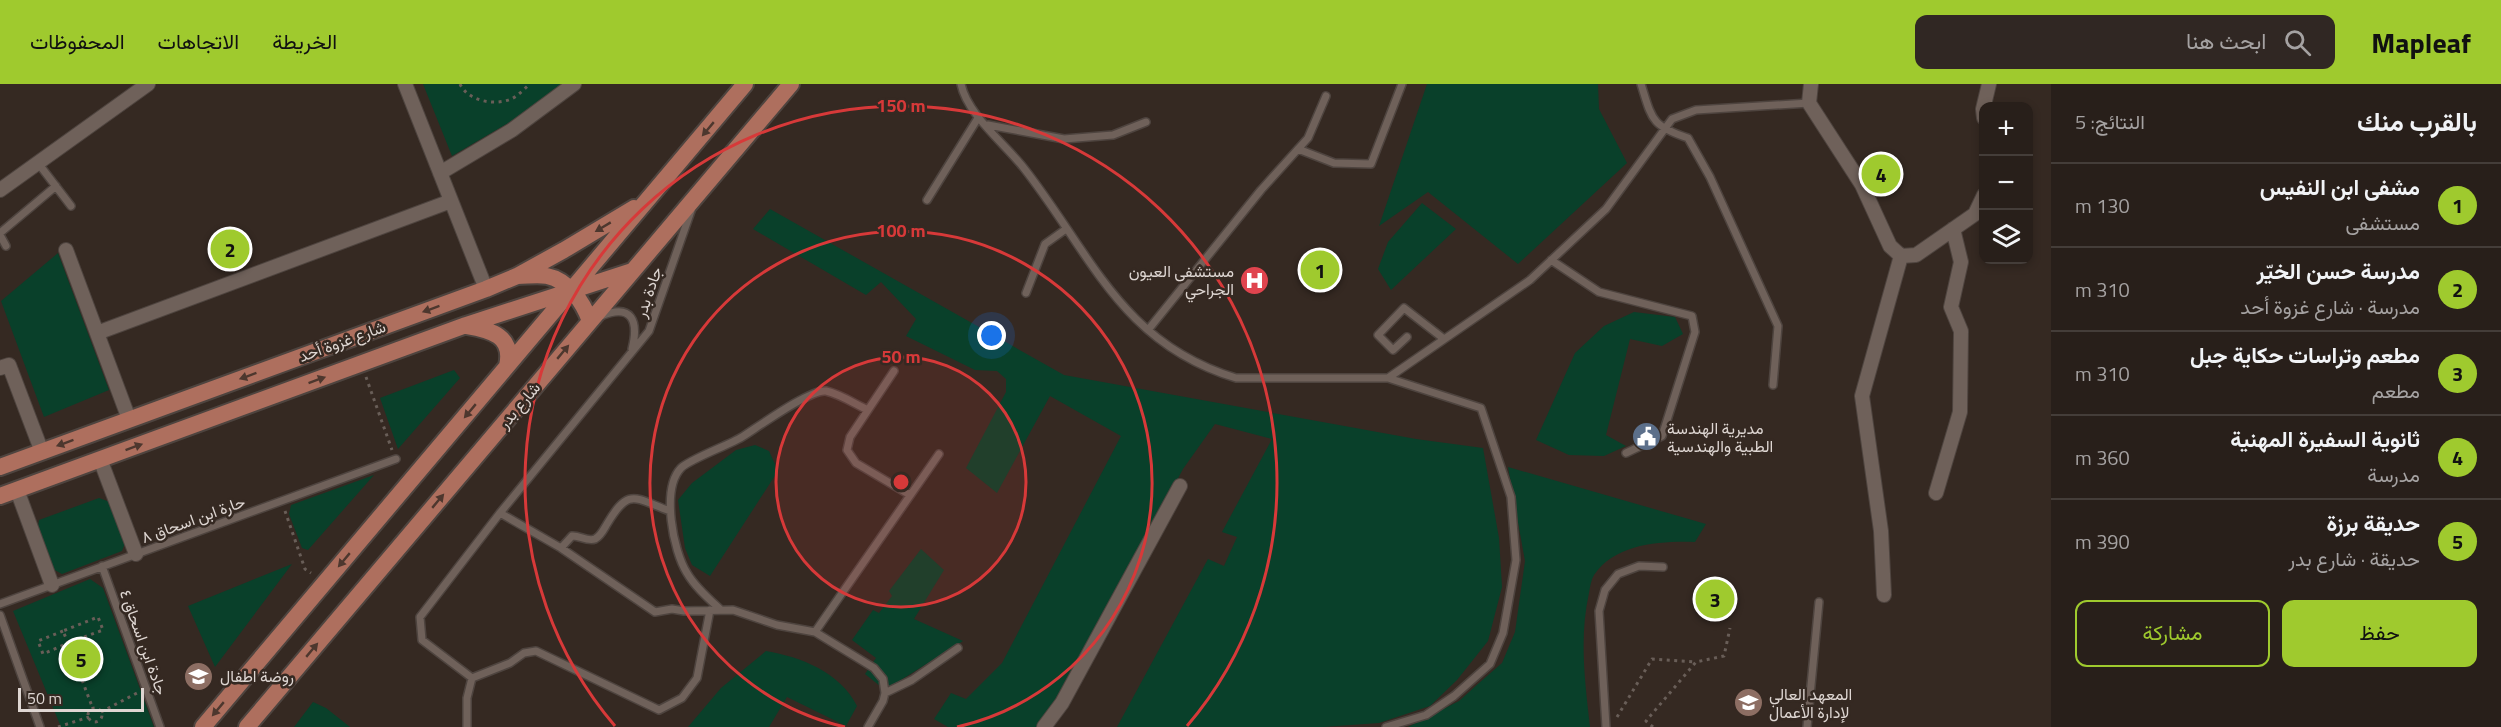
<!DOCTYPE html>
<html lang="ar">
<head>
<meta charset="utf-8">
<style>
	body { margin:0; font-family:"Titillium Web",Vazirmatn,sans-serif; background:#302723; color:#f1f3f6; direction:rtl }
	.controls { position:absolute; right:18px; top:18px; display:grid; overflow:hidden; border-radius:12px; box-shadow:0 3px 9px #0003 }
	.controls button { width:54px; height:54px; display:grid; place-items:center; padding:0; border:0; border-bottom:2px solid #443d39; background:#281f1a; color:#f1f3f6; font:30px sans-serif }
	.scale { position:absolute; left:18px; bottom:15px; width:126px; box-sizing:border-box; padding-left:6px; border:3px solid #ded6d2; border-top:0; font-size:16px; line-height:21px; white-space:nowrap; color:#ded6d2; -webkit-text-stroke:4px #352922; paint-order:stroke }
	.you { position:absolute; left:992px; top:252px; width:21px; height:21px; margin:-15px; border:4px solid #fff; border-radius:50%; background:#1a73e8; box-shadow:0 0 0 9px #1a73e833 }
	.badge { display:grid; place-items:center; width:39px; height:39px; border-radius:50%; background:#9fca2e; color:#111; font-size:20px; font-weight:700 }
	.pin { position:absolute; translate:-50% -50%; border:3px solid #fff; box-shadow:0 2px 6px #0006 }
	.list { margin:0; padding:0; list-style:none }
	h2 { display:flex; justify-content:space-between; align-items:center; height:78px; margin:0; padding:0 24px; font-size:26px }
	h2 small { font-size:20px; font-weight:400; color:#a5a2a2 }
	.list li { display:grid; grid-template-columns:39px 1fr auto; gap:18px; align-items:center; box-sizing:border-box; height:84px; padding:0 24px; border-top:2px solid #443d39 }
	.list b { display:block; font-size:22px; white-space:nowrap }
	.list p { margin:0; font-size:20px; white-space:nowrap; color:#a5a2a2 }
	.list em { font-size:20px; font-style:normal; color:#a5a2a2 }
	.actions { display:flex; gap:12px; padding:18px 24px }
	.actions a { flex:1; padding:14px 0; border:2px solid #9fca2e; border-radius:12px; text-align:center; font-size:21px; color:#9fca2e }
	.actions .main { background:#9fca2e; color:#111 }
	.icon { flex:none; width:33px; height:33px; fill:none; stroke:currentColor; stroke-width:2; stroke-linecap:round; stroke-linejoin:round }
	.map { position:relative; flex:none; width:2051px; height:643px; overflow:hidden; direction:ltr }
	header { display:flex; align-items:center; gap:36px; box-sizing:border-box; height:84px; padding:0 30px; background:#9fca2e; color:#111 }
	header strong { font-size:28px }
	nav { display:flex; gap:33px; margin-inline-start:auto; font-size:21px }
	.search { width:420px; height:54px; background:#302723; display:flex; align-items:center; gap:15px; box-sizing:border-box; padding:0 21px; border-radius:12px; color:#a5a2a2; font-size:22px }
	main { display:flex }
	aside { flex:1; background:#281f1a }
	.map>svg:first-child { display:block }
	.green { fill:#09402a }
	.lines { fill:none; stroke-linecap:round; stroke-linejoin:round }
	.service-casing { stroke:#4e443f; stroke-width:10 }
	.minor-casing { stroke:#4e443f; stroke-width:16 }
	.primary-casing { stroke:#4e443f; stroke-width:20 }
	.path { stroke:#695e58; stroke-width:3; stroke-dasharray:3 4.5; stroke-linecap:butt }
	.service { stroke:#6f615a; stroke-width:7 }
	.minor { stroke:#6f615a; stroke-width:14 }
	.primary { stroke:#ae6f5e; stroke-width:16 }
	.oneway { fill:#4d372e }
	.ring { fill:none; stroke:#d73939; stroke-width:3 }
	.labels { text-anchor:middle; stroke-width:5; stroke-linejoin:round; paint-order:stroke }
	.poi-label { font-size:16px; fill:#ded6d2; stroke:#352922; text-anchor:start }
	.street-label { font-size:16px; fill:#ded6d2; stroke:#352922 }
	.centre { fill:#d73939; stroke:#352922; stroke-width:3 }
	.ring-label { font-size:18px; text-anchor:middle; font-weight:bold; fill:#d73939; stroke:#352922; stroke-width:5; stroke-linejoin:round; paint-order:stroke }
</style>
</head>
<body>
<header>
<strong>Mapleaf</strong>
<div class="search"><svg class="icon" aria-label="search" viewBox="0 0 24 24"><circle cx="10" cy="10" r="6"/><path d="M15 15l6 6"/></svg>ابحث هنا</div>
<nav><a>الخريطة</a><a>الاتجاهات</a><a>المحفوظات</a></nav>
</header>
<main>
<aside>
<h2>بالقرب منك<small>النتائج: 5</small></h2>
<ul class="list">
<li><span class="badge">1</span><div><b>مشفى ابن النفيس</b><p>مستشفى</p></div><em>130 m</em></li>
<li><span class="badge">2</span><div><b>مدرسة حسن الخيّر</b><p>مدرسة · شارع غزوة أحد</p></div><em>310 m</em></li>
<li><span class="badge">3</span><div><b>مطعم وتراسات حكاية جبل</b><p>مطعم</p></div><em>310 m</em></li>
<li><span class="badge">4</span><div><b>ثانوية السفيرة المهنية</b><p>مدرسة</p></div><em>360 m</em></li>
<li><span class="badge">5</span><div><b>حديقة برزة</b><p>حديقة · شارع بدر</p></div><em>390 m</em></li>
</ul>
<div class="actions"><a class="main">حفظ</a><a>مشاركة</a></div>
</aside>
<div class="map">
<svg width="2051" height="643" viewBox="0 0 2051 643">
	<rect width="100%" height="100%" fill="#352922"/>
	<path class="green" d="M423,0h140l-41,31 -70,41z
		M1427,0h171l1,25 28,54 -109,101 -90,-72 -49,34z
		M1422,119l34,26 -65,61 -13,-21 10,-27z
		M770,125l294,166 352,64 67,9 16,90 3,49 -14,54 -31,39 -27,26 -51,17 -56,4h-206l91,-168 16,7 13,-29 -15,-5 50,-93 -57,-15 -32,45 -118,220 -25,38h-92l-14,-8 17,-26 15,6 36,-36 119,-227 -71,-40 -53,97 -31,-25 40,-76v-13l-9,-8 -22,-1 -69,-34 10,-17 -35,-37 -15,13 -113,-66z
		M58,169l51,137 -65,27 -43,-116z
		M1634,228l41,5 8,17 -21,12 -32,-7 -24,96 20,11 -22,10 -35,-1 -33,-15 39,-87 29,-27z
		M454,286l6,8 -62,71 -18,-51z
		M755,361l14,6 6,13 1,10 -66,102 -18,-11 -7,-17 -7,-48 14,-17 44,-33z
		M1508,383l198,57 -11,18c-34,-1 -79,1 -101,33 -3,5 -4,12 -5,18 -10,45 -4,89 1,134h-182l51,-26 20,-18 23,-20 13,-31 10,-71z
		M374,391l-66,75 -6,-2 -13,-34 2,-9z
		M99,414l11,4 15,41 -3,8 -60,23 -11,-6 -13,-41 1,-7z
		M921,465l23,21 -30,49 49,22 -78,49 -20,-16 11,-16 -24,-18 21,-30 6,3 13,-17 -3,-5z
		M292,480l-77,103 -27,-61z
		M90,495l13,9 51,139h-93l-48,-116z
		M766,567c35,6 74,21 91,55l-11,20 -59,-29 -18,30h-81l33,-39z
		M313,618l13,6 24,19h-56z"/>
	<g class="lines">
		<defs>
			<path id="service" d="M961,0c6,30 43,59 62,83 68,86 97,176 213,211h152l142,-98 76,-71 66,-90 24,-9 113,-7
				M1641,0c11,35 10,42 47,54l22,39 68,149 -5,59
				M988,41l76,14 49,-4 33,-13
				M1298,65l36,14 37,1 31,-80
				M38,79l33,43
				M927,116l51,-82
				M691,127l-42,120 -149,182 -80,104 2,23 50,38 38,-15 14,-10 12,-2 123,59 23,-12 15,-20 13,-68
				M0,149l56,-47
				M0,151l6,11
				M1551,176l48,32 93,24 3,16 -33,104 -36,17
				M1026,209l19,-49 21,-15
				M601,232c31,-13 38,5 31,33
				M1148,246l113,-140 47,-52 18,-42
				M1407,253l-14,13 -15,-15 26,-27 40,31
				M894,287l-44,66 -3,13 9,13 54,32
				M500,429l61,35 94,64 17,-3 12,2 49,-1 44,15 38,7 59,36 9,11 2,14 -2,8 -15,26
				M561,464l11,-12c7,-1 15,6 23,3 6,-3 9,-10 12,-15 22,-37 27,-26 63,-13
				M102,482l58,161
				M0,520l396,-145
				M721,526c-12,-11 -26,-23 -34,-37 -14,-22 -26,-84 -6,-105 9,-9 48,-23 61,-31 16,-10 68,-48 84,-46 14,3 29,13 42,19
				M0,531l40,112
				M815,548l124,-178
				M885,609l27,-13 46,-32
				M467,643v-29l5,-20
				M1386,643l40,-12 28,-19 36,-32 13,-31 13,-73 -5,-63 -30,-89 -93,-30
				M1606,643l-7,-116 6,-21 13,-16 21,-8 24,1
				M1807,643l12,-125"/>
			<path id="minor" d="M405,0l81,205
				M1811,0l-2,19 53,82 28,61 11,10 15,-1 59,-41 9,-19
				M1984,34l-1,-9 6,-25
				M440,89l72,-43 62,-46
				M0,106l148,-106
				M66,166l63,169
				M97,249l354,-132
				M0,284l9,-3 33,87
				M100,375l36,95
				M17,406l35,95
				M1936,409l24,-81 1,-81 -10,-24 10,-45 -8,-33
				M1884,511l-3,-64 -19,-135 39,-140
				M1044,643l18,-24 118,-217"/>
			<path id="primary" d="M518,192c9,0 20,-2 29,0 21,4 36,26 43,45
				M467,242c24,4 47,10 40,40
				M0,383l486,-178 31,-13 47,-26 70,-42
				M0,412l466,-171 166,-54
				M203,643l542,-643
				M247,643l544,-643"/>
		</defs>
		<use href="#service" class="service-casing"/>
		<use href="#minor" class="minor-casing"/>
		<use href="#primary" class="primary-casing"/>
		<path class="path" d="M460,0c8,17 34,22 51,15 7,-3 13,-10 19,-15
			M366,293l26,73
			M285,427l20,58 6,4
			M63,547l-25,10 5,13 25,-11 -5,-12 35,-14 5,13 -35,13 25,66
			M88 631a7 7 0 1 1 14 0a7 7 0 1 1-14 0Z
			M101,628l36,-19
			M1617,633l35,-58 44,3
			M58,643l31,-10
			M1653,643l-7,-6 50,-59 28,-6 6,-28"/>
		<use href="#service" class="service"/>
		<use href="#minor" class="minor"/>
		<use href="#primary" class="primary"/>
	</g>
	<defs><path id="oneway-solid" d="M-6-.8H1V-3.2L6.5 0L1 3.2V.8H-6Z" transform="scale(1.5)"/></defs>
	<g class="oneway">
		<use href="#oneway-solid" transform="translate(708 45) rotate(130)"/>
		<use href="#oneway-solid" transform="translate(603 143) rotate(149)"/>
		<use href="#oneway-solid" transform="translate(431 225) rotate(160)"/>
		<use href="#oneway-solid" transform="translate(563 268) rotate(-50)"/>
		<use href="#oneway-solid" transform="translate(248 292) rotate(160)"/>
		<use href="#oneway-solid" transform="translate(317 296) rotate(-20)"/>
		<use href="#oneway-solid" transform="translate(470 327) rotate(130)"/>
		<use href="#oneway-solid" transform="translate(65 359) rotate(160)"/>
		<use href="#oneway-solid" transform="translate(134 363) rotate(-20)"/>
		<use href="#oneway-solid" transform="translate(438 417) rotate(-50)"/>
		<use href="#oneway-solid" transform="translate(344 476) rotate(130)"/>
		<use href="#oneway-solid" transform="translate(312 566) rotate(-50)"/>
		<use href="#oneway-solid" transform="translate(218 625) rotate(130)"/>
	</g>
	<circle cx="901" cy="398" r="125" fill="#d73939" fill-opacity=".12"/>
	<g class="ring">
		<circle cx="901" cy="398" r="125"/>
		<path d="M845 643A251 251 0 1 1 957 643"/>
		<path d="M615 642A376 376 0 1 1 1187 642"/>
	</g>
	<defs>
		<symbol id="hospital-disc" viewBox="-11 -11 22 22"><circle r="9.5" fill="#e0444e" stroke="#352922"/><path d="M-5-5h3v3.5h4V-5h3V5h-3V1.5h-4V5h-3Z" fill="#fff"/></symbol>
		<symbol id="civic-disc" viewBox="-11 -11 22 22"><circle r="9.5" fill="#5c6f8a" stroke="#352922"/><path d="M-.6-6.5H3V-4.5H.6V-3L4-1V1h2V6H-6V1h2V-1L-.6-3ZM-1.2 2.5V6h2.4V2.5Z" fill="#fff"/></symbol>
		<symbol id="school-disc" viewBox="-11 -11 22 22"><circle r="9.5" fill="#8d6e63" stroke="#352922"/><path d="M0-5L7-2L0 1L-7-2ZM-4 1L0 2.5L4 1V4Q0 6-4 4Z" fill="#fff"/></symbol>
		<symbol id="university-disc" viewBox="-11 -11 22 22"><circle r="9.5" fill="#8d6e63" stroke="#352922"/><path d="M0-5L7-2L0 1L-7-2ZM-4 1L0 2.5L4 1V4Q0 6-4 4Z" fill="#fff"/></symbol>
	</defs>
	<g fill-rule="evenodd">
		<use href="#hospital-disc" x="1238" y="180" width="33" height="33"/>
		<use href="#civic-disc" x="1630" y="336" width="33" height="33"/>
		<use href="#school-disc" x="182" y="576" width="33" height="33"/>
		<use href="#university-disc" x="1732" y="602" width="33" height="33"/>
	</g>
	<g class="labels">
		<g class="poi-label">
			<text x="1234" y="193" text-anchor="end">مستشفى العيون<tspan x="1234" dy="18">الجراحي</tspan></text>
			<text x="1667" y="350">مديرية الهندسة<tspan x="1667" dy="18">الطبية والهندسية</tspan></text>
			<text x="220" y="598">روضة اطفال</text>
			<text x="1769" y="616">المعهد العالي<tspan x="1769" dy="18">لإدارة الأعمال</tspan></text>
		</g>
		<g class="street-label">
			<text transform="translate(648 208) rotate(-71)" y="6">جادة بدر</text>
			<text transform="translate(342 257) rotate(-20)" y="6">شارع غزوة أحد</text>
			<text transform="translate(519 321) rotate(-50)" y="6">شارع بدر</text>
			<text transform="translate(193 435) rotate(-20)" y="6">حارة ابن اسحاق ٨</text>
			<text transform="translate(144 558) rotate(70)" y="6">جادة ابن اسحاق ٤</text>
		</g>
	</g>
	<circle cx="901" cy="398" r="9" class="centre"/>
	<g class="ring-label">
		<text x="901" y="28">150 m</text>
		<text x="901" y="153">100 m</text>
		<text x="901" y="279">50 m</text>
	</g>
</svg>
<div class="controls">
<button>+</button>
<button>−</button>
<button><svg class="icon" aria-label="layers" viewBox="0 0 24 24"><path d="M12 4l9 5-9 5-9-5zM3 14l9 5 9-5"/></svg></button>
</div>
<div class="scale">50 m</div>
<div class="you"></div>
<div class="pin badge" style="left:1320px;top:186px">1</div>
<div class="pin badge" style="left:230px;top:165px">2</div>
<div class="pin badge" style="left:1715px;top:515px">3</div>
<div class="pin badge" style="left:1881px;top:90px">4</div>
<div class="pin badge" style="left:81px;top:575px">5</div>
</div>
</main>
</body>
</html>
